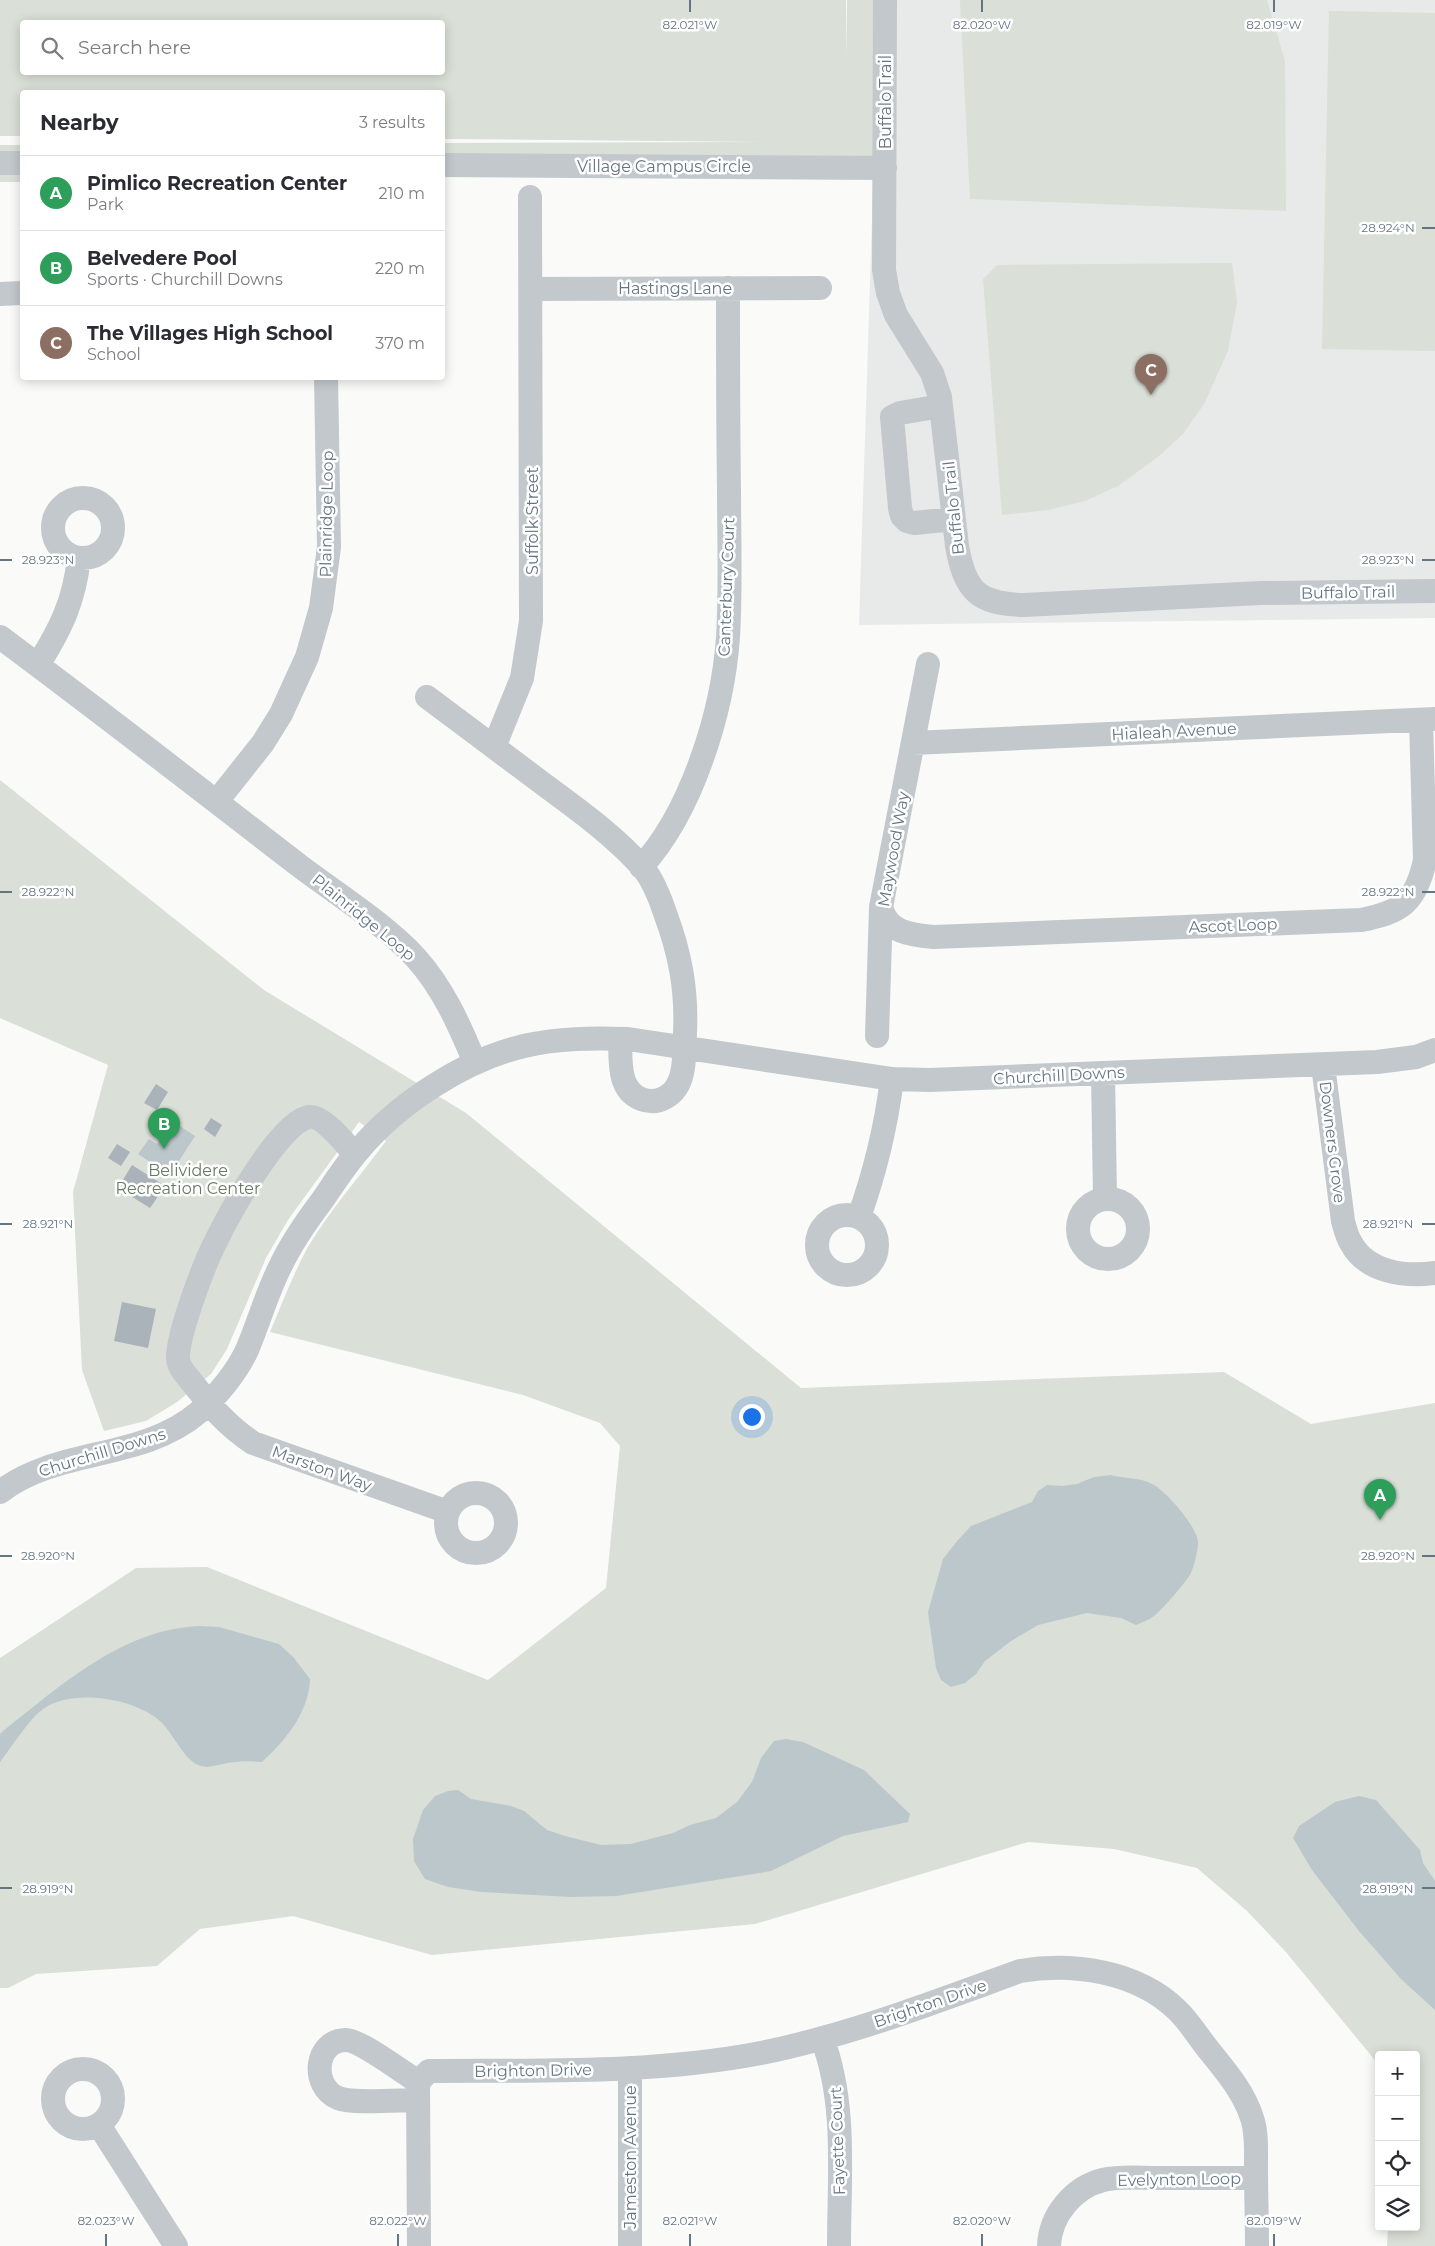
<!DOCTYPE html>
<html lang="en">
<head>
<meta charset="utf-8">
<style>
	body { margin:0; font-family:Montserrat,sans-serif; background:#f7f7f7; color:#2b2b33 }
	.controls { position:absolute; right:15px; bottom:15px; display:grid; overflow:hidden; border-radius:5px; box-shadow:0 2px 12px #0003 }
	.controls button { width:45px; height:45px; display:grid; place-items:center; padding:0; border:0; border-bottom:1px solid #e1e1e2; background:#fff; color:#2b2b33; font:25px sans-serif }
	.you { position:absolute; left:751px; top:1416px; width:18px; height:18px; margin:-12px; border:4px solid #fff; border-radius:50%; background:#1a73e8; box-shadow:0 0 0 8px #1a73e833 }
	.badge { display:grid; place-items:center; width:32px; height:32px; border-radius:50%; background:#ea580c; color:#fff; font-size:16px; font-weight:700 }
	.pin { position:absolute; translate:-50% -41px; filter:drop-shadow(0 1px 2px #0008) }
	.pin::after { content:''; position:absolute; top:26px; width:18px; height:15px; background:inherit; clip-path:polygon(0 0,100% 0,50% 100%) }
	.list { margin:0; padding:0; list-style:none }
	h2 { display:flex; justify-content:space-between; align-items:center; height:65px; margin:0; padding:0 20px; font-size:21px }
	h2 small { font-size:16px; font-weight:400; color:#7c7c81 }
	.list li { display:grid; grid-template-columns:32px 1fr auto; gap:15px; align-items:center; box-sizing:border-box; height:75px; padding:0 20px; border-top:1px solid #e1e1e2 }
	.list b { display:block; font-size:19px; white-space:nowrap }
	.list p { margin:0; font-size:16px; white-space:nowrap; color:#7c7c81 }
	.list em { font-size:16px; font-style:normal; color:#7c7c81 }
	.icon { flex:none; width:28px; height:28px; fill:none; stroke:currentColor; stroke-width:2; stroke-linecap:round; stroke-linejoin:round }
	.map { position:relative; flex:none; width:1435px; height:2246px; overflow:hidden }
	.search { position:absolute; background:#fff; box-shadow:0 2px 12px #0003; left:20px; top:20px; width:425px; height:55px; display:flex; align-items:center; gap:12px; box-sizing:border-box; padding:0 18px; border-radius:5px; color:#7c7c81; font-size:19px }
	.panel { position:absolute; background:#fff; box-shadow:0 2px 12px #0003; left:20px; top:90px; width:425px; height:290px; border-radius:5px }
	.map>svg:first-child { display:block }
	.built { fill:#e8e9e9 }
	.green { fill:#dadfd7; fill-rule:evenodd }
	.water { fill:#bbc7cb }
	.building { fill:#aab3b9 }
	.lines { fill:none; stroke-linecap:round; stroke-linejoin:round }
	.minor { stroke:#c3c8cc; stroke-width:24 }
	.ticks { fill:none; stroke:#657683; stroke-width:2 }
	.labels { text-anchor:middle; stroke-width:5; stroke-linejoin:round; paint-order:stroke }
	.street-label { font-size:16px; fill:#657683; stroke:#fff }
	.park-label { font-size:16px; fill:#687a64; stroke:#fff }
	.ticks-label { font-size:12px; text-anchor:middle; fill:#657683; stroke:#fff; stroke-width:5; stroke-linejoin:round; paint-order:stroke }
</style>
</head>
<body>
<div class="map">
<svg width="1435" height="2246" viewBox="0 0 1435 2246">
	<rect width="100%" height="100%" fill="#fafaf8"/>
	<path class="built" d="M879,0h556v618l-576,7z"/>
	<path class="green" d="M0,0h846v59l1,-59h30l-4,172 -430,5v-34l327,-1 -327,-3 -1,-47h-420v44h-22zM22,22h420v50h-420z
		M960,0h307l18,61 1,150 -316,-12z
		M1329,11l106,2v338l-113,-2z
		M0,145h22v37h-22z
		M1232,263l5,39 -9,49 -24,53 -21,30 -24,22 -41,30 -33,15 -36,9 -47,5 -19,-236 14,-14z
		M0,780l264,210 202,123 335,275 423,-16 87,52 124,-21v843h-48l1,-19h28v-172h-37v10l-94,-114 -38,-40 -50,-43 -83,-19 -86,-7 -273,82 -323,31 -139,-39 -93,13 -43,37 -121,8 -28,14h-8v-330l136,-90 71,-1 281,113 118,-92 14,-142 -20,-23 -77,-28 -253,-63c12,-28 23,-58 38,-85 22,-37 52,-71 78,-106l-27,-19 -71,98 -22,38 -39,91 -16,25 -34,28 -31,19 -42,10 -22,-61 -9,-178 35,-127 -108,-47z"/>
	<path class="water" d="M172,1121l23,15 -25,39 -32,-21 11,-15 8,5z
		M1111,1475c13,4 29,2 41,9 13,6 46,43 46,59 0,8 -4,23 -7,30 -3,7 -31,39 -37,43 -5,4 -12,6 -18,9l-15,-7 -34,-5 -49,12 -27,16 -26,20 -9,13 -11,9 -14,4 -10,-7 -5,-12 -8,-56 15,-53 15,-19 13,-14 61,-24 6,-11 9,-6 15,1 15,-2 17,-7z
		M200,1626l19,1 60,17 15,14 16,21c-1,33 -24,61 -48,83 -12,-1 -23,-1 -35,1 -10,2 -19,6 -29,2 -14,-6 -26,-33 -37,-43 -26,-24 -88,-34 -118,-13 -13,9 -32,39 -43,53v-28l3,-3c59,-46 119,-102 197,-105z
		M786,1739l17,3 61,28 46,44 -2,8 -65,14 -72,35 -155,25 -46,1 -88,-5 -34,-5 -23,-8 -11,-18 -1,-22 10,-29 12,-14 13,-5 10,-1 13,9 40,7 13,5 23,19 18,6 36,9 30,-1 42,-11 17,-8 26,-7 21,-16 15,-20 9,-24 13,-17z
		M1359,1796l17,4 44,50 3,13 12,18v129l-34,-31 -42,-48 -47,-61 -19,-32 6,-12 36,-24z"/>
	<path class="building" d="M156,1084l12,8 -11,18 -13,-7z
		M211,1118l11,7 -7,12 -11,-8z
		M117,1144l13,8 -9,14 -13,-8z
		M132,1165l33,21 -15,22 -32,-20z
		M122,1302l34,7 -8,39 -34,-7z"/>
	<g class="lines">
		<path class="minor" d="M885,0l-1,270 4,23 8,22 36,58 8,24 17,149c8,45 21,58 67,59l237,-12 174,-2
			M0,163h22
			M442,165l443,3
			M531,289l289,-1
			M0,294l22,-1
			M941,406l-41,7 -8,4 8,91 2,8 5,5 7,2 40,-4
			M53 528a30 30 0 1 1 60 0a30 30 0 1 1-60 0Z
			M0,637c101,75 201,153 301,230 36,27 85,58 115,91 27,30 44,68 59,105
			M38,665c23,-37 36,-63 41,-107
			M427,697c40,30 79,59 119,89 34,25 70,51 98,83 10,13 16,29 21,44 15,40 22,76 20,119 -1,21 2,54 -19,65 -8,5 -17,5 -25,2 -24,-10 -20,-39 -21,-60
			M913,743l522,-24
			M494,747l28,-69 9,-57 -1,-424
			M217,801l46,-58 18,-29 26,-57 14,-49 8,-61 -3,-169
			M641,867c51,-55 82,-156 87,-230 3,-49 1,-99 1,-148 -1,-67 -1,-134 -1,-201
			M881,907c6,26 31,28 53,30l427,-17c41,-8 55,-18 64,-60l-4,-140
			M877,1036l4,-129 47,-243
			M1323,1065l20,156c2,7 4,16 8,22 16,30 55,34 84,30
			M1103,1073l2,125
			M355,1154c-9,-9 -32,-39 -46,-37 -29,4 -81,99 -94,126 -11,22 -38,92 -37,116 1,9 8,16 13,22 20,25 35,44 62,62l195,69
			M1078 1229a30 30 0 1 1 60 0a30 30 0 1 1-60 0Z
			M817 1245a30 30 0 1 1 60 0a30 30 0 1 1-60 0Z
			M859,1217c16,-45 27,-90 33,-138
			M0,1492c58,-45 142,-31 199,-80 18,-16 38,-40 48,-62 12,-28 20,-58 34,-85 11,-23 25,-43 40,-63 12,-17 23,-35 37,-51 39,-47 106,-91 166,-105 35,-8 68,-8 104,-7l264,40 38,1 447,-18 39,-5 19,-7
			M446 1523a30 30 0 1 1 60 0a30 30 0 1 1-60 0Z
			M822,2038c25,66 17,139 17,208
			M630,2068v178
			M53 2099a30 30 0 1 1 60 0a30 30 0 1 1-60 0Z
			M418,2082c-14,-9 -58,-42 -72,-42 -31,0 -36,46 -8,58 15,6 62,2 80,2
			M99,2125l77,121
			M419,2246l-1,-164 11,-11c111,-1 223,3 332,-18 89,-18 174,-51 259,-82 52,-9 117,0 157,39 13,12 23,30 35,44 16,20 32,39 40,64 5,14 4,33 4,48 0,27 1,53 1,80
			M1049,2246c1,-31 25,-59 54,-66 17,-4 37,-2 54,-2 33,0 66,0 99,0"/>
	</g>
	<path class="ticks" d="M690,0v12M982,0v12M1274,0v12M1422,228h13M0,560h12M1422,560h13M0,892h12M1422,892h13M0,1224h12M1422,1224h13M0,1556h12M1422,1556h13M0,1888h12M1422,1888h13M106,2234v12M398,2234v12M690,2234v12M982,2234v12M1274,2234v12"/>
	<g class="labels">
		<g class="street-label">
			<text transform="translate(885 102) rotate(-90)" y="6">Buffalo Trail</text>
			<text x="664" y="172">Village Campus Circle</text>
			<text x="675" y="294">Hastings Lane</text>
			<text transform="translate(953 508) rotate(-96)" y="6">Buffalo Trail</text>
			<text transform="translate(326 514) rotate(-89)" y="6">Plainridge Loop</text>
			<text transform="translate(532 521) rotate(-90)" y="6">Suffolk Street</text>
			<text transform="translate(726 587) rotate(-88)" y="6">Canterbury Court</text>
			<text transform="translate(1348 592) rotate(-1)" y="6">Buffalo Trail</text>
			<text transform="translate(1174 731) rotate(-3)" y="6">Hialeah Avenue</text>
			<text transform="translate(893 849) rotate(-80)" y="6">Maywood Way</text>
			<text transform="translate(364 917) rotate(39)" y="6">Plainridge Loop</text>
			<text transform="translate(1233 925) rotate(-2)" y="6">Ascot Loop</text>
			<text transform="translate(1059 1075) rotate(-3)" y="6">Churchill Downs</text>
			<text transform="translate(1333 1142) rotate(83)" y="6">Downers Grove</text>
			<text transform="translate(102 1452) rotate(-17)" y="6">Churchill Downs</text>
			<text transform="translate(322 1468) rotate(20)" y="6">Marston Way</text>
			<text transform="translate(930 2003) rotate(-19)" y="6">Brighton Drive</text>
			<text transform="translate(533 2070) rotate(-1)" y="6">Brighton Drive</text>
			<text transform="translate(837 2141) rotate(-92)" y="6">Fayette Court</text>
			<text transform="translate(630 2157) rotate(-90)" y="6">Jameston Avenue</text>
			<text transform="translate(1179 2179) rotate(-1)" y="6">Evelynton Loop</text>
		</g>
		<g class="park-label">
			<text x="188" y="1176">Belividere<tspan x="188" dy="18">Recreation Center</tspan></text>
		</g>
	</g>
	<g class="ticks-label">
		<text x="690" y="29">82.021°W</text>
		<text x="982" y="29">82.020°W</text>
		<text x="1274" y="29">82.019°W</text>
		<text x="1388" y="232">28.924°N</text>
		<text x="48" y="564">28.923°N</text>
		<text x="1388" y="564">28.923°N</text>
		<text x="48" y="896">28.922°N</text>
		<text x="1388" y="896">28.922°N</text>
		<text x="48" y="1228">28.921°N</text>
		<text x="1388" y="1228">28.921°N</text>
		<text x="48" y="1560">28.920°N</text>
		<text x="1388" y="1560">28.920°N</text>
		<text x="48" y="1893">28.919°N</text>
		<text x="1388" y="1893">28.919°N</text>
		<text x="106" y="2225">82.023°W</text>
		<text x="398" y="2225">82.022°W</text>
		<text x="690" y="2225">82.021°W</text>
		<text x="982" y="2225">82.020°W</text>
		<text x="1274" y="2225">82.019°W</text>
	</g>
</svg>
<div class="controls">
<button>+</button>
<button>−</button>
<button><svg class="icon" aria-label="locate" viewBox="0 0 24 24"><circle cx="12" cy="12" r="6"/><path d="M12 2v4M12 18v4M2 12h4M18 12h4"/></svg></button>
<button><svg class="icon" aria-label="layers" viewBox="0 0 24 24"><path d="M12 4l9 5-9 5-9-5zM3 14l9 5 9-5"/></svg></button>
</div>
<div class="you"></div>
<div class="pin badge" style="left:1380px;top:1520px;background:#2e9e5b">A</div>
<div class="pin badge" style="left:164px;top:1149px;background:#2e9e5b">B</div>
<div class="pin badge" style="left:1151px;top:395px;background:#8d6e63">C</div>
<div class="search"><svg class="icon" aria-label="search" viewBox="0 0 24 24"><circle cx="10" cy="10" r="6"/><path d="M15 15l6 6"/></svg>Search here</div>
<section class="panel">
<h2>Nearby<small>3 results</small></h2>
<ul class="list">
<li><span class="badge" style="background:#2e9e5b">A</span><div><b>Pimlico Recreation Center</b><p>Park</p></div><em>210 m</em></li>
<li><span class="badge" style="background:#2e9e5b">B</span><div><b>Belvedere Pool</b><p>Sports · Churchill Downs</p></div><em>220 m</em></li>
<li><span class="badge" style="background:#8d6e63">C</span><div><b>The Villages High School</b><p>School</p></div><em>370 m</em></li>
</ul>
</section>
</div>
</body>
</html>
